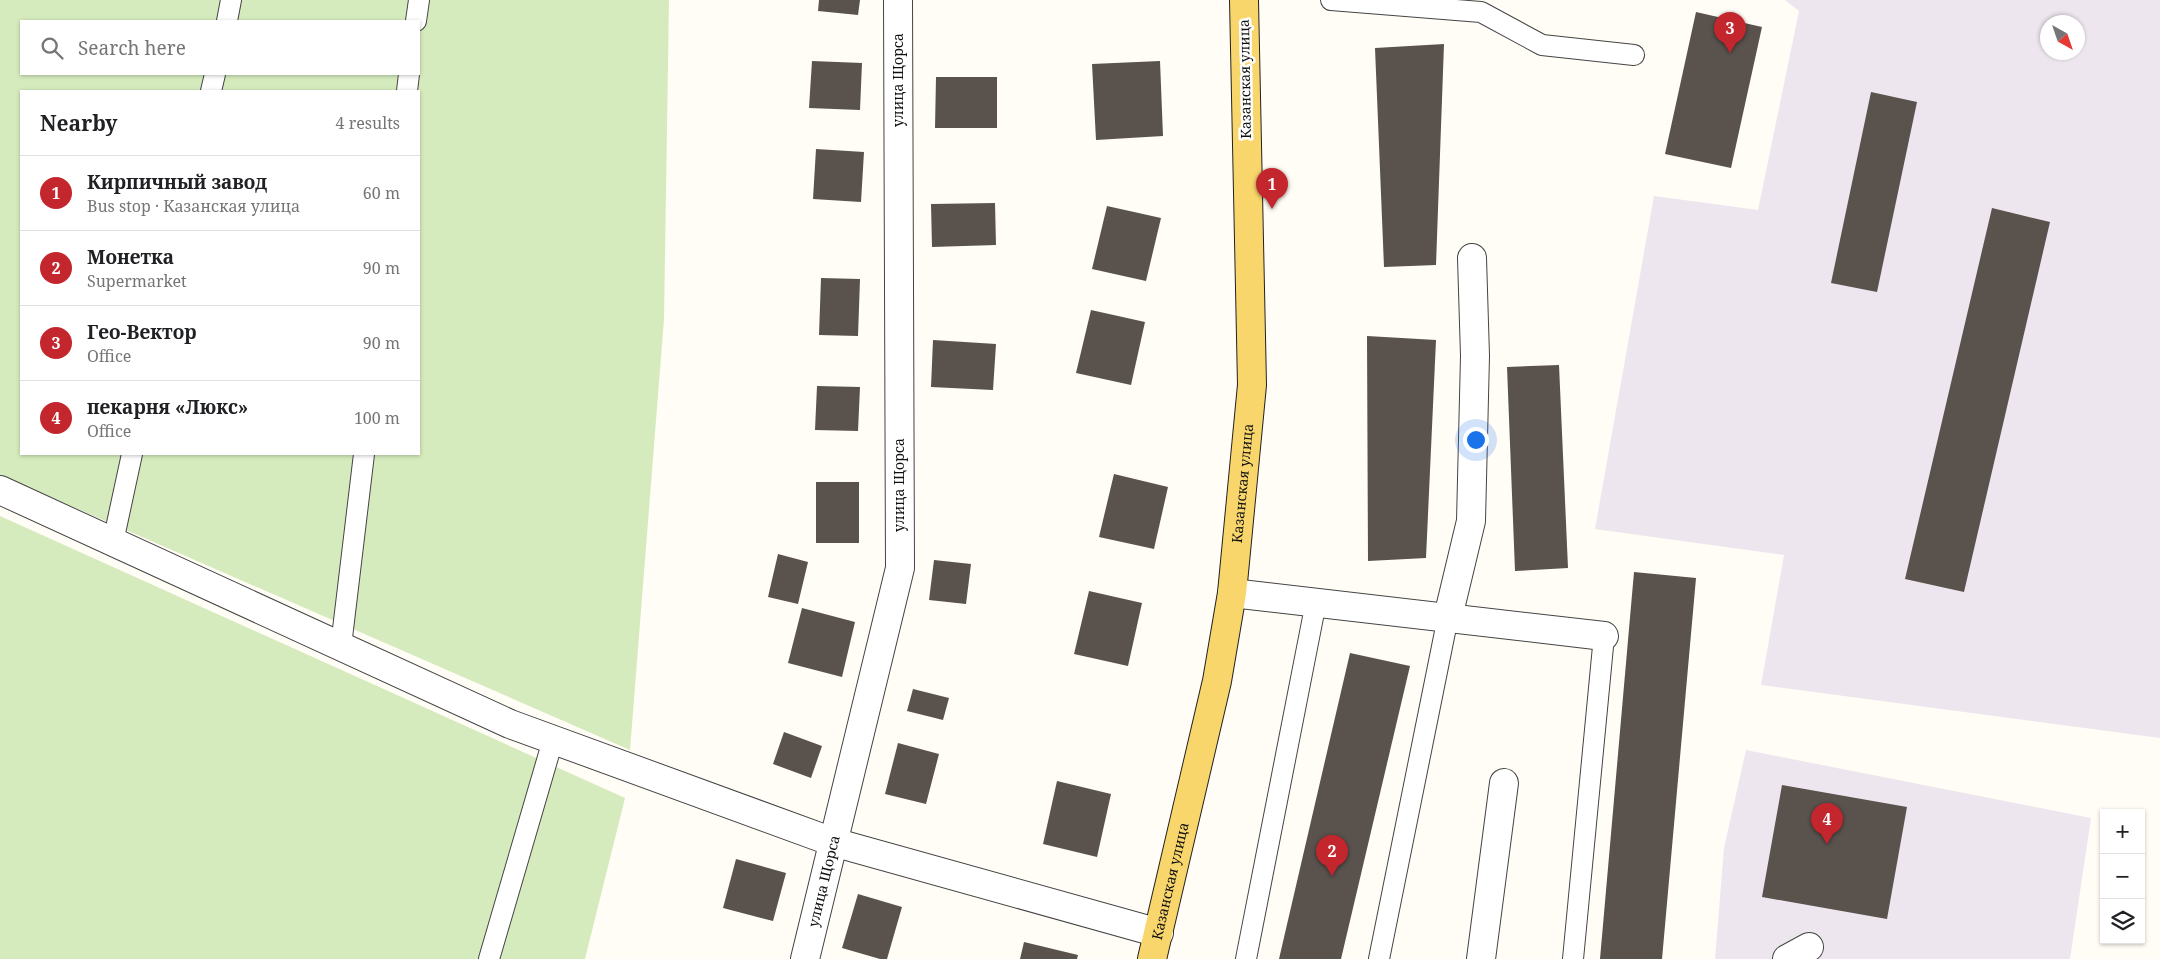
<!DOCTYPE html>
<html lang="en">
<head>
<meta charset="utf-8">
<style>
	body { margin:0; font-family:"Noto Serif",serif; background:#f2f2f2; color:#202124 }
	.controls { position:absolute; right:15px; bottom:15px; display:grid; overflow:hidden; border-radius:0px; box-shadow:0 1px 4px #0004 }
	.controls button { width:45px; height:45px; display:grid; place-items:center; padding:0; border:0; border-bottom:1px solid #e0e0e0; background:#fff; color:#202124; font:25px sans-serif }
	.compass { position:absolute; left:2040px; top:15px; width:45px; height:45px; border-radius:50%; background:#fff; box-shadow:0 1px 4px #0004; rotate:140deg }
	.you { position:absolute; left:1475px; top:439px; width:18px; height:18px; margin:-12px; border:4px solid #fff; border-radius:50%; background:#1a73e8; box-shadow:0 0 0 8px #1a73e833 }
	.badge { display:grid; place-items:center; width:32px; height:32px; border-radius:50%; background:#c4262e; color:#fff; font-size:16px; font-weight:700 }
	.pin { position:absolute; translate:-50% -41px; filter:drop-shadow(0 1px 2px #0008) }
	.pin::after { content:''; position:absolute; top:26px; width:18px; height:15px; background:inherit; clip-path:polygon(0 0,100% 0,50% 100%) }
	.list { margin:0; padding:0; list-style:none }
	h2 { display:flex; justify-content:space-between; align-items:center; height:65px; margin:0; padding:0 20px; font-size:21px }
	h2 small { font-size:16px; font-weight:400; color:#757577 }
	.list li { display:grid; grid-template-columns:32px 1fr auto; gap:15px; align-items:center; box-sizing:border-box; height:75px; padding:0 20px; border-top:1px solid #e0e0e0 }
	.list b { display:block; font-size:19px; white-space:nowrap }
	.list p { margin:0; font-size:16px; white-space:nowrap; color:#757577 }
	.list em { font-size:16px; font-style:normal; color:#757577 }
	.icon { flex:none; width:28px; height:28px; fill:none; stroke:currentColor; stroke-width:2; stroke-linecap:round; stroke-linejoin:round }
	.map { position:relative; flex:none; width:2160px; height:959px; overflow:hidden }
	.search { position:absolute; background:#fff; box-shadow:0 1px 4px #0004; left:20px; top:20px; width:400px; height:55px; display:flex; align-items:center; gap:12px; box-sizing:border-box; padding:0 18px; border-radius:0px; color:#757577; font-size:19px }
	.panel { position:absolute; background:#fff; box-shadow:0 1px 4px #0004; left:20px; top:90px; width:400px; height:365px; border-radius:0px }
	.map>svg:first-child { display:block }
	.industrial { fill:#eee6ef; fill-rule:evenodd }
	.green { fill:#d5ebbd; fill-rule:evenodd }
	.building { fill:#5a524d }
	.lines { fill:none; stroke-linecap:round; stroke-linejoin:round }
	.lane-casing { stroke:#444; stroke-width:22 }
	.street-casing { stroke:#444; stroke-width:30 }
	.primary-casing { stroke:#222; stroke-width:30 }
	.lane { stroke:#fff; stroke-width:20 }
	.street { stroke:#fff; stroke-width:28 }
	.primary { stroke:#f9d66b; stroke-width:28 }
	.labels { text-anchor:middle; stroke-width:5; stroke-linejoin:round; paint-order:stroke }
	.street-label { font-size:14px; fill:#111; stroke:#fff }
</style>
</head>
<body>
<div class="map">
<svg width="2160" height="959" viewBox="0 0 2160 959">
	<rect width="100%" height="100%" fill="#fffdf5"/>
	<path class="industrial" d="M1785,0h375v738l-399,-53 23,-130 -189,-26 59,-333 104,14 41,-199zM2048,22h30v30h-30z
		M1746,750l345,68 -21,141h-355l9,-111z"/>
	<path class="green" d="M0,0h669l-5,319 -34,431 -630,-275zM21,21h398v53h-398zM21,91h398v363h-398z
		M0,516l625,282 -40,161h-585z"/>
	<path class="building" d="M819,0h41l-2,15 -40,-4z
		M1696,12l66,15 -31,141 -66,-14z
		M1444,44l-8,221 -52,2 -9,-219z
		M812,61l50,2 -2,47 -51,-2z
		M1160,61l3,75 -67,4 -4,-76z
		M936,77h61v51h-62z
		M1871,92l46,10 -40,190 -46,-9z
		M816,149l48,3 -3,50 -48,-3z
		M995,203l1,42 -64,2 -1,-43z
		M1107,206l54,12 -15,63 -54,-12z
		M1992,208l58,14 -86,370 -59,-13z
		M821,278l39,1 -2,57 -39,-1z
		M1091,310l54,12 -14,63 -55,-12z
		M1367,336l69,4 -10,218 -58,3z
		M933,340l63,4 -3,46 -62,-3z
		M1559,365l9,203 -53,3 -8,-204z
		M817,386l43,1 -2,44 -43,-1z
		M1114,474l54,13 -14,62 -55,-12z
		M816,482h43v61h-43z
		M778,554l30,8 -10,42 -30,-7z
		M934,560l37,4 -5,40 -37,-4z
		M1634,572l62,6 -34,381h-62z
		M1089,591l53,12 -14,63 -54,-12z
		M802,608l53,14 -13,55 -54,-14z
		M1350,653l60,13 -69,293h-62z
		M913,689l36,9 -6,22 -36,-9z
		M784,732l38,14 -11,32 -38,-14z
		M898,743l41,11 -13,50 -41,-10z
		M1057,781l54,13 -14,63 -54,-13z
		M1782,785l125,22 -20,112 -125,-22z
		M736,859l50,14 -13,48 -50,-13z
		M858,894l44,13 -15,52h-7l-38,-11z
		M1024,942l54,13 -1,4h-57z"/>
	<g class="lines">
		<defs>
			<path id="lane" d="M1331,0l150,12 61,33 92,10
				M227,21l4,-21
				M416,21l3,-21
				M211,91l4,-17
				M407,91l2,-17
				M113,542l19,-88
				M341,646l23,-192
				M489,959l64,-219
				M1246,959l70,-357
				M1379,959l69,-342
				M1573,959l31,-323"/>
			<g id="street">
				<path d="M0,490l510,234 323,118 326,91"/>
				<path d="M1232,593l372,43"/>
				<path d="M1448,617l23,-96 4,-165 -3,-98"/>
				<path id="s1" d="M805,959l95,-391 -2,-568"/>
				<path d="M1481,959l23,-176"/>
				<path d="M1787,959l22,-12"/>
			</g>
			<g id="primary">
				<path id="s2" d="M1152,959l65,-278 15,-88 20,-208 -8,-385"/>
			</g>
		</defs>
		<use href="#lane" class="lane-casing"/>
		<use href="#street" class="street-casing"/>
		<use href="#primary" class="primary-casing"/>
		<use href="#lane" class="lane"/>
		<use href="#street" class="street"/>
		<use href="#primary" class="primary"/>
	</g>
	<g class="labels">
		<g class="street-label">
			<text transform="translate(1245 79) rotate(-91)" y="5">Казанская улица</text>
			<text transform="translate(898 80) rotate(-90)" y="5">улица Щорса</text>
			<text dy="5" stroke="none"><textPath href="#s2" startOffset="485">Казанская улица</textPath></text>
			<text transform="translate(899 485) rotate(-90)" y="5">улица Щорса</text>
			<text dy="5" stroke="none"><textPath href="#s1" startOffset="80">улица Щорса</textPath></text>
			<text dy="5" stroke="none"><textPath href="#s2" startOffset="80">Казанская улица</textPath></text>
		</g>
	</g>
</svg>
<div class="controls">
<button>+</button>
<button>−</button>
<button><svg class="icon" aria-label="layers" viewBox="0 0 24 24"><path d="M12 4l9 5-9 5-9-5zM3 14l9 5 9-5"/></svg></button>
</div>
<svg class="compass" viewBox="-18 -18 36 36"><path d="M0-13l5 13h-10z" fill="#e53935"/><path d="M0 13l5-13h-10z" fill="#757577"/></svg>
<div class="you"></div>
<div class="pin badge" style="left:1272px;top:209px">1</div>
<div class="pin badge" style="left:1332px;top:876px">2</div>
<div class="pin badge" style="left:1730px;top:53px">3</div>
<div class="pin badge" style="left:1827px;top:844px">4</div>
<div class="search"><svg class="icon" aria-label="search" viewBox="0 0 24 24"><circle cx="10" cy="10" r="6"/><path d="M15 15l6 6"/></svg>Search here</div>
<section class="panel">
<h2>Nearby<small>4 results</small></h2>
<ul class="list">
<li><span class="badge">1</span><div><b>Кирпичный завод</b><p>Bus stop · Казанская улица</p></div><em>60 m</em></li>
<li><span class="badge">2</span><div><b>Монетка</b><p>Supermarket</p></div><em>90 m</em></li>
<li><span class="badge">3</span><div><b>Гео-Вектор</b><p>Office</p></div><em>90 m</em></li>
<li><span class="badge">4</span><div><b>пекарня «Люкс»</b><p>Office</p></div><em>100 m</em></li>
</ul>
</section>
</div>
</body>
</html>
